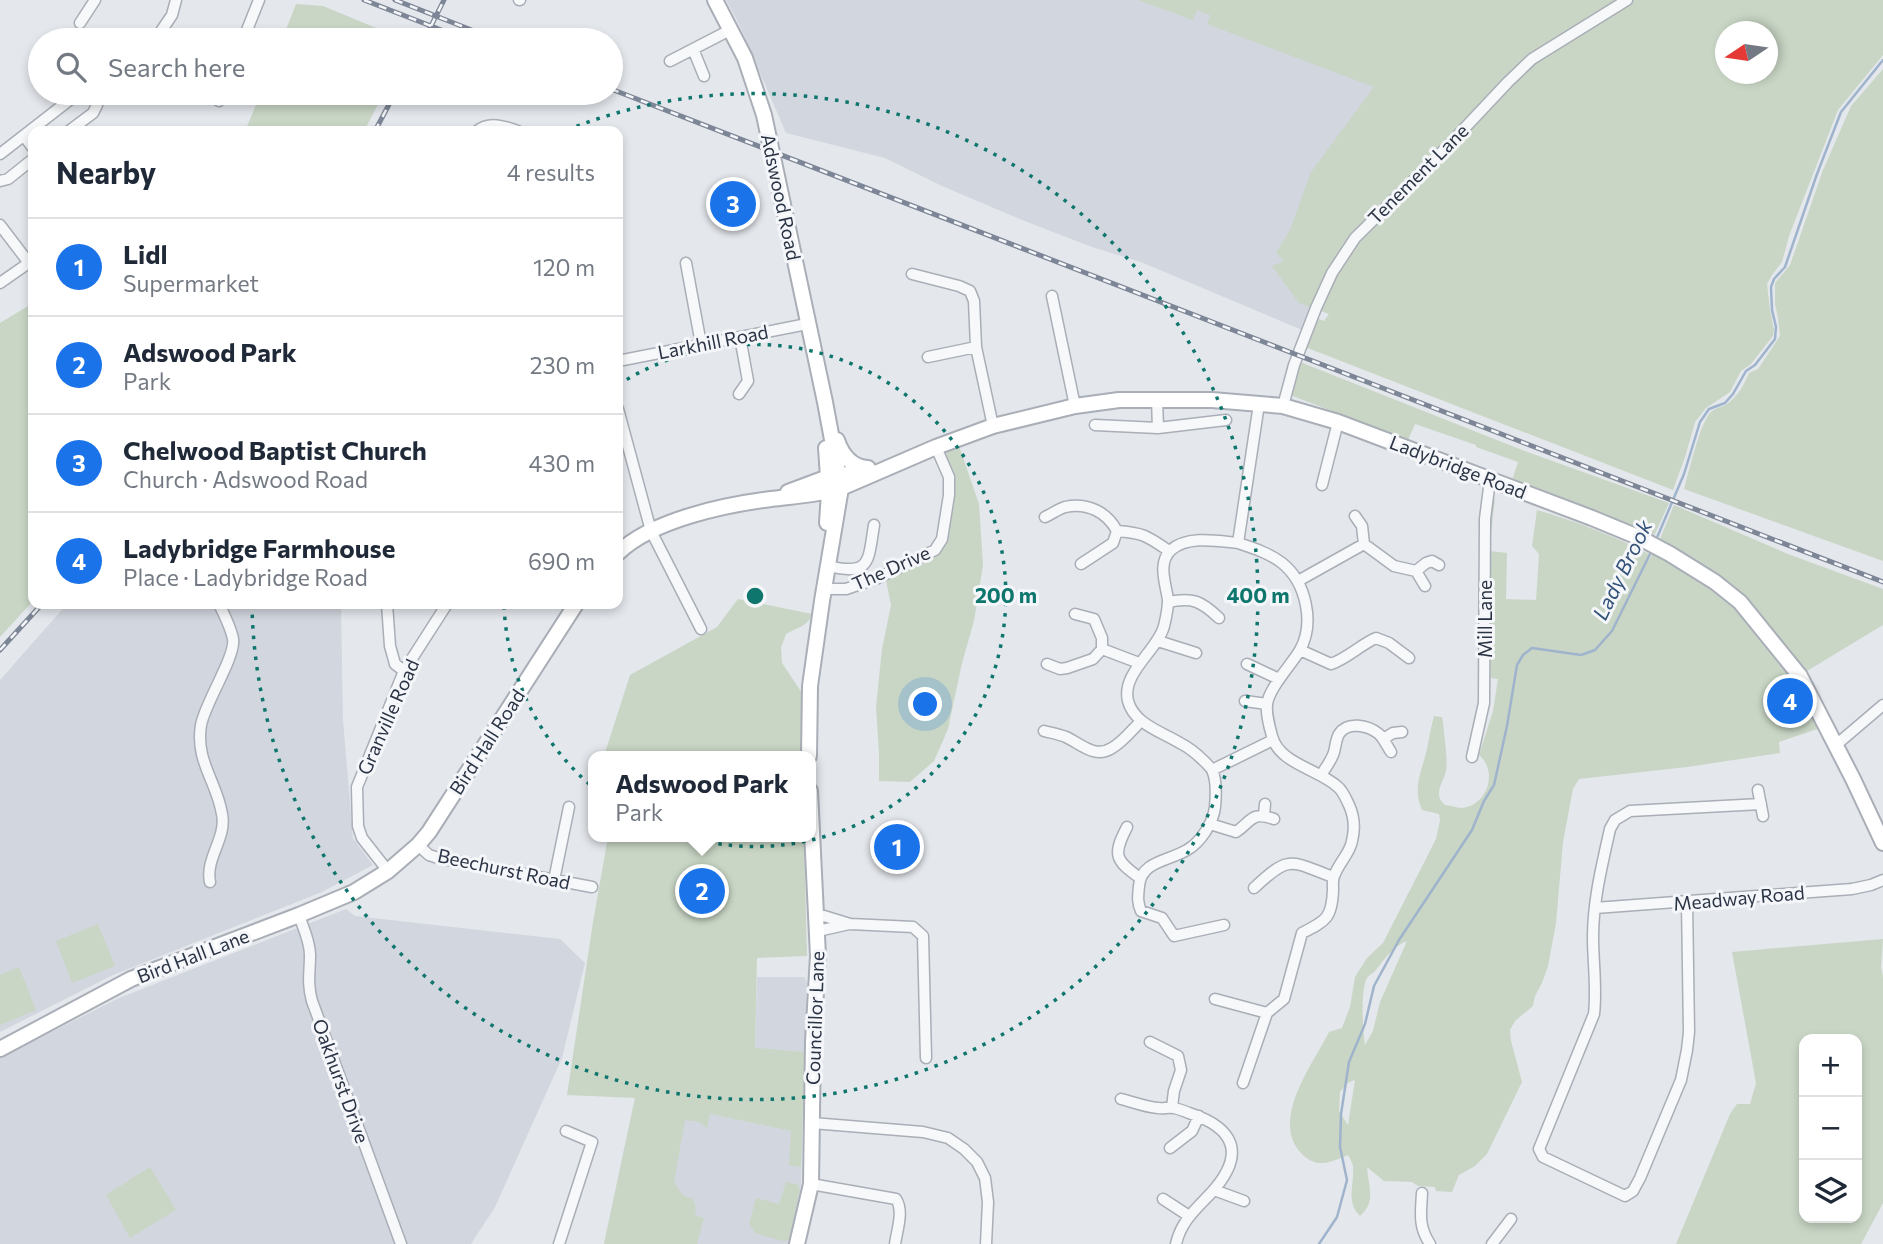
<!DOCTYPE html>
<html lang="en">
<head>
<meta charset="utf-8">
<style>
	body { margin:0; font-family:Commissioner,sans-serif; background:#f6f6f7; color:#1f2937 }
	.controls { position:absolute; right:21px; bottom:21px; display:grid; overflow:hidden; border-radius:14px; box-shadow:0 4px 10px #0003 }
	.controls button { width:63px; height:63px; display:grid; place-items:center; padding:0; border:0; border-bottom:2px solid #e0e1e3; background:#fff; color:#1f2937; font:35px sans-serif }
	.compass { position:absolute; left:1715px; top:21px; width:63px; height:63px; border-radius:50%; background:#fff; box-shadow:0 4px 10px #0003; rotate:257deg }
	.you { position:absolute; left:926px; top:705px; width:24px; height:24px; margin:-18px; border:5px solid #fff; border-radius:50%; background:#1a73e8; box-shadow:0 0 0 10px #1a73e833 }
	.badge { display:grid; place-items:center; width:46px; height:46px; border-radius:50%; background:#1a73e8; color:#fff; font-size:23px; font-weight:700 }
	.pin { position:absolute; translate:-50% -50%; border:4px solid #fff; box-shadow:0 2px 7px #0006 }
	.popup { position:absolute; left:588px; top:751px; width:228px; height:91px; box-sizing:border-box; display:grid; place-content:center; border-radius:14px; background:#fff; filter:drop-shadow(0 2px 5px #0005); font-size:23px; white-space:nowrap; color:#747a83 }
	.popup b { font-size:26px; color:#1f2937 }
	.popup::after { content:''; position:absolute; left:50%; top:100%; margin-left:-14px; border:14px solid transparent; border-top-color:#fff }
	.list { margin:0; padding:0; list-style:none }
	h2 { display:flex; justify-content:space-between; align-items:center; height:91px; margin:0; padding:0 28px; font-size:30px }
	h2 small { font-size:23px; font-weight:400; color:#747a83 }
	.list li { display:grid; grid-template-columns:46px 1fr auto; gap:21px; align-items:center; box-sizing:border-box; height:98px; padding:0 28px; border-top:2px solid #e0e1e3 }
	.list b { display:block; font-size:26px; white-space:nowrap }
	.list p { margin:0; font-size:23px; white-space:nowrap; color:#747a83 }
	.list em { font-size:23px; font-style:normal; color:#747a83 }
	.icon { flex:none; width:38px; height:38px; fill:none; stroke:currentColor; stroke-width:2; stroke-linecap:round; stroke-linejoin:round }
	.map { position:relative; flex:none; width:1883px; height:1244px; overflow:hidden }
	.search { position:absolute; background:#fff; box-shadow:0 4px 10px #0003; left:28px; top:28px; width:595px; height:77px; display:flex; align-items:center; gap:18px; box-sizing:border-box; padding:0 24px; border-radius:38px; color:#747a83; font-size:26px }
	.panel { position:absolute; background:#fff; box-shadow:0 4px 10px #0003; left:28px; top:126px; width:595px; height:483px; border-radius:14px }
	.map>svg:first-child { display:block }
	.built { fill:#d2d6de }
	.green { fill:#c9d6c5; fill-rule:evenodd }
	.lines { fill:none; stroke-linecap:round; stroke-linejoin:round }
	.stream { stroke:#9fb4cc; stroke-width:2.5 }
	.street-casing { stroke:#a9aeb7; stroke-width:13 }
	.secondary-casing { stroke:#a9aeb7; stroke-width:18 }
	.street { stroke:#f7f8fa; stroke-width:10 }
	.secondary { stroke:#fff; stroke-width:14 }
	.rail-casing { stroke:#7d8696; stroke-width:5 }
	.rail { stroke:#f4f6f9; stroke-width:2.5; stroke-dasharray:8; stroke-linecap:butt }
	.ring { fill:none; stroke:#0f766e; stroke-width:3.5; stroke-dasharray:3.5 7 }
	.labels { text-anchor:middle; stroke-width:6; stroke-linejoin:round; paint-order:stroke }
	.street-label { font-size:19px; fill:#2b3445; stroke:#f4f6f9 }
	.water-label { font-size:21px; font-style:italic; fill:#34527a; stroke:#f4f6f9 }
	.centre { fill:#0f766e; stroke:#f4f6f9; stroke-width:3.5 }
	.ring-label { font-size:21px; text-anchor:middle; font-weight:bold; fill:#0f766e; stroke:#f4f6f9; stroke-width:6; stroke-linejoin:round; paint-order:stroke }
</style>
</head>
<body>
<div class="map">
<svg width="1883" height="1244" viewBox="0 0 1883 1244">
	<rect width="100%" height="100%" fill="#e4e7ec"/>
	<path class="built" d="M726,0h891l-301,294 -14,36 -161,-68 -49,-15 -70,-27 -80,-34 -57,-28 -99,-25 -48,-111z
		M67,604h274l2,116 10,118 20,27 -51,27 -209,83 -113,57v-352z
		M346,909l9,7 205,23 25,24 -23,95 -67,149 -24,37h-471v-186l119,-60z
		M757,977h47l3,5 -2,70 -50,-3z
		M635,1098l162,34 5,4 -1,48 -5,31 -8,29h-184z"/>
	<path class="green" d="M1138,0h745v55l-45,55 -49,126 -7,26 -10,13 -5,9 3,26 4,20 -1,6 -22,28 -10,7 -11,21 -24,16 -11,14 -10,35 -12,33 -368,-143 11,-29 8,3 5,-7 -30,-11 -27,-37 12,-5 -8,-8 14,-23 21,-58 63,-85 -167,-63 3,-9 -13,-5 -4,10zM1726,32h42v42h-42z
		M296,4l27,2 82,34h-123z
		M1883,69v492l-199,-72c5,-17 16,-68 28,-78 4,-3 10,-4 15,-7 11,-8 17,-19 22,-31l9,-4 22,-33 -2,-18 -3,-14v-21l15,-18 33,-95 28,-64z
		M261,93h123l-20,38h-119z
		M33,303v298l-33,36v-314z
		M1300,362l222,88 147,53 -15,33 -142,-56 6,-18 -42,-15v-2l-61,-21 -7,16 -118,-45z
		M959,446l20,58 4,61 -9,56 -12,42 -14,66 -14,32 -24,21 -31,-1v-28l-3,-46 6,-58 9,-44 -5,-25 53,-28 6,-13 8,-45 -10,-42z
		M1495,499l-6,52 18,2 -1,46 30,1 3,-46 -7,-8 5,-36c38,11 77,26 112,44l-3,10 6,-9 10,-5 78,52 86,124 -47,16 1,11 -93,14 -108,12 -6,10 -10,53 -7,81 -8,43 -6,17 -7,13 -2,10 -18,15 -5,9 1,11 11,41 -35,72 -12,12 -16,9 -7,17 -16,-1 -1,-4 -17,-1 -6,-4 -28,-1 -17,-14c1,19 10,34 -7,49 -15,-14 -5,-33 -7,-50 -1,-4 -3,-7 -5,-11 -17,7 -30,14 -45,0 -35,-33 10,-91 26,-123l13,-4 8,-21 5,-30 12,-19 16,-15 53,-104 4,-19 -1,-6 -17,-4c-10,-22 0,-39 5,-61 2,-11 4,-22 7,-33l8,1 1,5c1,14 5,35 3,49 -2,10 -12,21 -4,31 3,4 4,3 9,4 5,1 10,3 16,1 22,-6 30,-37 12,-52l14,-44 5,-32 -7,-1 -3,-138 3,-39zM1407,941l-27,61 -7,29 -8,14c-2,-14 -5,-54 2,-67 0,-1 7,-6 8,-7 10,-12 17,-24 32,-30zM1355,1080l-7,45 -9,-14 1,-19 9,-10z
		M1674,505l114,49 95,35v36l-76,46 -66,-76 -81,-56z
		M738,599l74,15c-3,12 -16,14 -26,20l-5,14 1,15 20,30 -1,63h-197l26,-81 87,-48z
		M608,837h196l3,119 -50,2 -2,90 50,4 -4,115 -12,-2 2,-34 -81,-17 -3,14 -8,-6 -14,-2 -11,63 9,12 10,4 3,9 -1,7 9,3 -7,26h-93l31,-146 -68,-3 26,-173z
		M98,924l17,42 -43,17 -16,-42z
		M1883,939l-2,28 2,10v226l-22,41h-185l54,-130 7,-10h13l6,-21 -24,-131zM1804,1039h53v179h-53z
		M19,967l17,43 -36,15v-50z
		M150,1167l26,43 -46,28 -24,-43z
		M786,1182l11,2 3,5 -11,51 -6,1 -28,-8 -6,-9 7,-26 23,6z"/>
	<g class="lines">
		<path class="stream" d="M1656,540l28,-66 16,-52 9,-13 16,-6 8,-9 13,-23 9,-6 20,-26 1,-12 -4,-17 -1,-23 3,-8 11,-12 32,-93 24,-62 42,-52
			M1319,1244l18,-27 10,-37 -7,-33 1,-33 8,-52 16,-38 9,-38 25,-46 73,-110 12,-29 10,-16 13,-59 10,-61 6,-10 9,-7 49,7 14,-5 17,-19 40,-81"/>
		<defs>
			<path id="street" d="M519,0h1
				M80,23l15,-23
				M155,40l17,-25 4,-15
				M243,40l16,-40
				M693,49l11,27
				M670,61l60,-31
				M219,101l3,-8
				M69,131l24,-18 4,-8 -5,-12
				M477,131c12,-10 27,-5 41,0
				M24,136l9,12
				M0,154l76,-59 6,-2
				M0,181l8,-2 25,-20
				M0,225l29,38
				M686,263l15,81
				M912,274l47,12 11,5 4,10 2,46 17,79
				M0,283l33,-23
				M1052,296l23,110
				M928,357l48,-10
				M618,361l189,-37
				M739,394l9,-13 -8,-44
				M1283,406l11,-41 22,-57 16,-35 23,-35 90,-89 63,-67 24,-23 95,-59
				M618,409l33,122 50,98
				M1095,425l63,3 -1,-29
				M1158,428l68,-8
				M1322,485l16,-63
				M1355,516l7,10 2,18
				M1045,517c7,-3 13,-8 20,-10 22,-5 42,5 52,24 27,2 30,5 52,20
				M1081,564l32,-21 4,-12
				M828,566c43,10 40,-4 46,-41
				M1416,571l10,-8 6,-2 7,4
				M1298,581l66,-37 30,22 22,5 9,15
				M824,589h22l32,-11 57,-28 7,-11 7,-44v-18l-13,-30
				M1168,602c25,-5 33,-1 51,16
				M387,604l3,42 5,18 9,7
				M1075,614l19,5 8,19v11
				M1158,641l38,12
				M1300,650l31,14c17,-6 29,-19 45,-26l13,5 20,15
				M1047,664l13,5 7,-1 26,-9 9,-10 37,14
				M1247,664l32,15
				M1245,701l22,3
				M1044,731c8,2 15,3 22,6 15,7 29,22 46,11 11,-6 20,-18 29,-27
				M1383,739l10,-6 9,-1
				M1836,745l47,-40
				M1472,757l12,-54 1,-184 5,-39
				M1212,770l61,-30
				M1321,775c4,-6 9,-13 12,-20 3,-7 2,-14 6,-21 8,-13 29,-9 40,0 5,5 8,12 12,18
				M1758,790l5,26
				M1264,815l1,-11
				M1210,824l26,8c16,-11 15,-21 38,-13
				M1127,827c-14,27 -13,33 13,51
				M418,845l11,10 9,3 154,29
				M388,871l-26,-33 -4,-12 -1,-39 47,-116 43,-67
				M554,880l15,-73
				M210,882c-5,-24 17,-44 12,-68 -5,-32 -27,-53 -21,-89 4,-22 35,-69 32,-86 -2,-11 -9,-25 -14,-35
				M1254,888c36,-34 36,-27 79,-11
				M1687,902l2,130 -2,18 -6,30 -41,98 -7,13 -8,5 -82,-39 -4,-8 55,-135c3,-26 -1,-51 -1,-77 0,-36 9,-72 17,-108l5,-9 15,-9 131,-7
				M1595,908l257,-19 19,-4 12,-5
				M299,915c4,13 11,26 11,40 0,17 -3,28 2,46l89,243
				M817,916h7l26,8 63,3 10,9 3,122
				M1224,925l-50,11 -12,-18 -21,-7c-4,-9 -3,-15 -2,-25 2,-25 30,-25 48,-36 14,-8 26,-27 28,-43 1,-11 2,-27 -3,-37 0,-1 -6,-7 -7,-8 -7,-7 -15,-14 -25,-19 -18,-11 -46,-19 -52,-42 -7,-28 30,-51 36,-75 2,-8 4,-18 4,-26 -2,-16 -11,-37 3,-50 17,-15 47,-9 67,-7
				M818,931l31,-7
				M1215,999l52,14 17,-14 18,-66c24,-12 30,-15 31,-43 0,-6 -1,-11 2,-16 4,-11 15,-21 17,-33 3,-12 2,-25 -3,-36 -3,-6 -6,-14 -11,-18 -19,-18 -59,-23 -66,-51 -2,-7 -6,-24 -5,-31 1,-16 25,-41 33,-55 15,-27 6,-68 -18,-87 -13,-10 -29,-15 -44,-20l21,-139
				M1150,1042l28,14 3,14 -7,21 -2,16
				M1243,1083l24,-70
				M1121,1099c12,3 24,8 37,9 5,1 10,-1 16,0 5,1 10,3 15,5 46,15 57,41 23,79 -15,16 -31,29 -36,52
				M812,1123l111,9 25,6 16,11 13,13 8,16 3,24 -2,42
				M1170,1148l22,-17 7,-15
				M811,1184l85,15c8,12 1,31 -1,45
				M1214,1190l30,11
				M1422,1193c-1,20 -4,33 8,51
				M1163,1199l26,17
				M559,1244l33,-102 -26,-11
				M1492,1244l19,-25"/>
			<path id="secondary" d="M715,0l30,58 19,57 61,287 16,86 -19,113 -12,85 -1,70
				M837,440c5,15 14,27 31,28
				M826,448l3,44 -2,31
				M788,492l40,-15 41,-6
				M618,553c34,-33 106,-48 153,-54 23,-3 47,-4 70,-11l95,-41 57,-21 82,-20 44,-6h93l71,6 55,16 254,96 46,19 32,17 45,28 25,20 60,74 53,103 30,64
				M0,1049l131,-70 168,-64 55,-23 34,-21 30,-26 11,-13 147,-228
				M797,1244l14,-60 2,-142 5,-86 -8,-165"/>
		</defs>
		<use href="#street" class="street-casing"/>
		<use href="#secondary" class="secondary-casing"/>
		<use href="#street" class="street"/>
		<use href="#secondary" class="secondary"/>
		<defs>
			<path id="rail" d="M364,0l103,40
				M395,0l102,40
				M459,31l25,9
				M490,31l24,9
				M424,40l20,-40
				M611,89l1272,493
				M375,131l20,-38
				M0,650l42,-46"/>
		</defs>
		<use href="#rail" class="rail-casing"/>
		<use href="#rail" class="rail"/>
	</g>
	<g class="ring">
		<path d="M618 385A251 251 0 1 1 504 605"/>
		<path d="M567 130A503 503 0 1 1 252 605"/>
	</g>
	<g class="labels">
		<g class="street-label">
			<text transform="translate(1418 174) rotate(-45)" y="7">Tenement Lane</text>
			<text transform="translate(781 197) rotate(78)" y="7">Adswood Road</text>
			<text transform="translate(713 342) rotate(-11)" y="7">Larkhill Road</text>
			<text transform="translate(1458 467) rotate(21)" y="7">Ladybridge Road</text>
			<text transform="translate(891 568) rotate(-24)" y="7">The Drive</text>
			<text transform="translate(1485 619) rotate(-90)" y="7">Mill Lane</text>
			<text transform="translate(388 717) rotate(-66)" y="7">Granville Road</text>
			<text transform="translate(487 742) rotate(-57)" y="7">Bird Hall Road</text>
			<text transform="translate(504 869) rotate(12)" y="7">Beechurst Road</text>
			<text transform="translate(1739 898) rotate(-5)" y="7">Meadway Road</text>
			<text transform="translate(193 956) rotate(-21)" y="7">Bird Hall Lane</text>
			<text transform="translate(815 1018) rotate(-88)" y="7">Councillor Lane</text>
			<text transform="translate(341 1081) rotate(70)" y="7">Oakhurst Drive</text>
		</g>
		<g class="water-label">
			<text transform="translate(1623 570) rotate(-64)" y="7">Lady Brook</text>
		</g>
	</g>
	<circle cx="755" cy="596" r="10" class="centre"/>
	<g class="ring-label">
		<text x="1006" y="603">200 m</text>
		<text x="1258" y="603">400 m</text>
	</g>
</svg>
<div class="controls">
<button>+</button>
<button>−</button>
<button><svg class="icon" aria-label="layers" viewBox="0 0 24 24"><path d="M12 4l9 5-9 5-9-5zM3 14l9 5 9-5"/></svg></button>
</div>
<svg class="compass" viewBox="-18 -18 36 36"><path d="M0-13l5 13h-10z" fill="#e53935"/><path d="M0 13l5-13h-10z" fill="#747a83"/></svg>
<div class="you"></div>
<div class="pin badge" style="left:897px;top:847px">1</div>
<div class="pin badge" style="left:702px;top:891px">2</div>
<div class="popup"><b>Adswood Park</b>Park</div>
<div class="pin badge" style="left:733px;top:204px">3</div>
<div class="pin badge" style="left:1790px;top:701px">4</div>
<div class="search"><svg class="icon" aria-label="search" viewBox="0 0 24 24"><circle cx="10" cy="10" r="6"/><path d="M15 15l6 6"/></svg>Search here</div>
<section class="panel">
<h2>Nearby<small>4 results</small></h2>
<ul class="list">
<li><span class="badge">1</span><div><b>Lidl</b><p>Supermarket</p></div><em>120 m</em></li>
<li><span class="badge">2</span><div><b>Adswood Park</b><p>Park</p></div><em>230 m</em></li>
<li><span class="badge">3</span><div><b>Chelwood Baptist Church</b><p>Church · Adswood Road</p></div><em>430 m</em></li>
<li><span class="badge">4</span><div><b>Ladybridge Farmhouse</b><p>Place · Ladybridge Road</p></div><em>690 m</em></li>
</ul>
</section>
</div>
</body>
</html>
